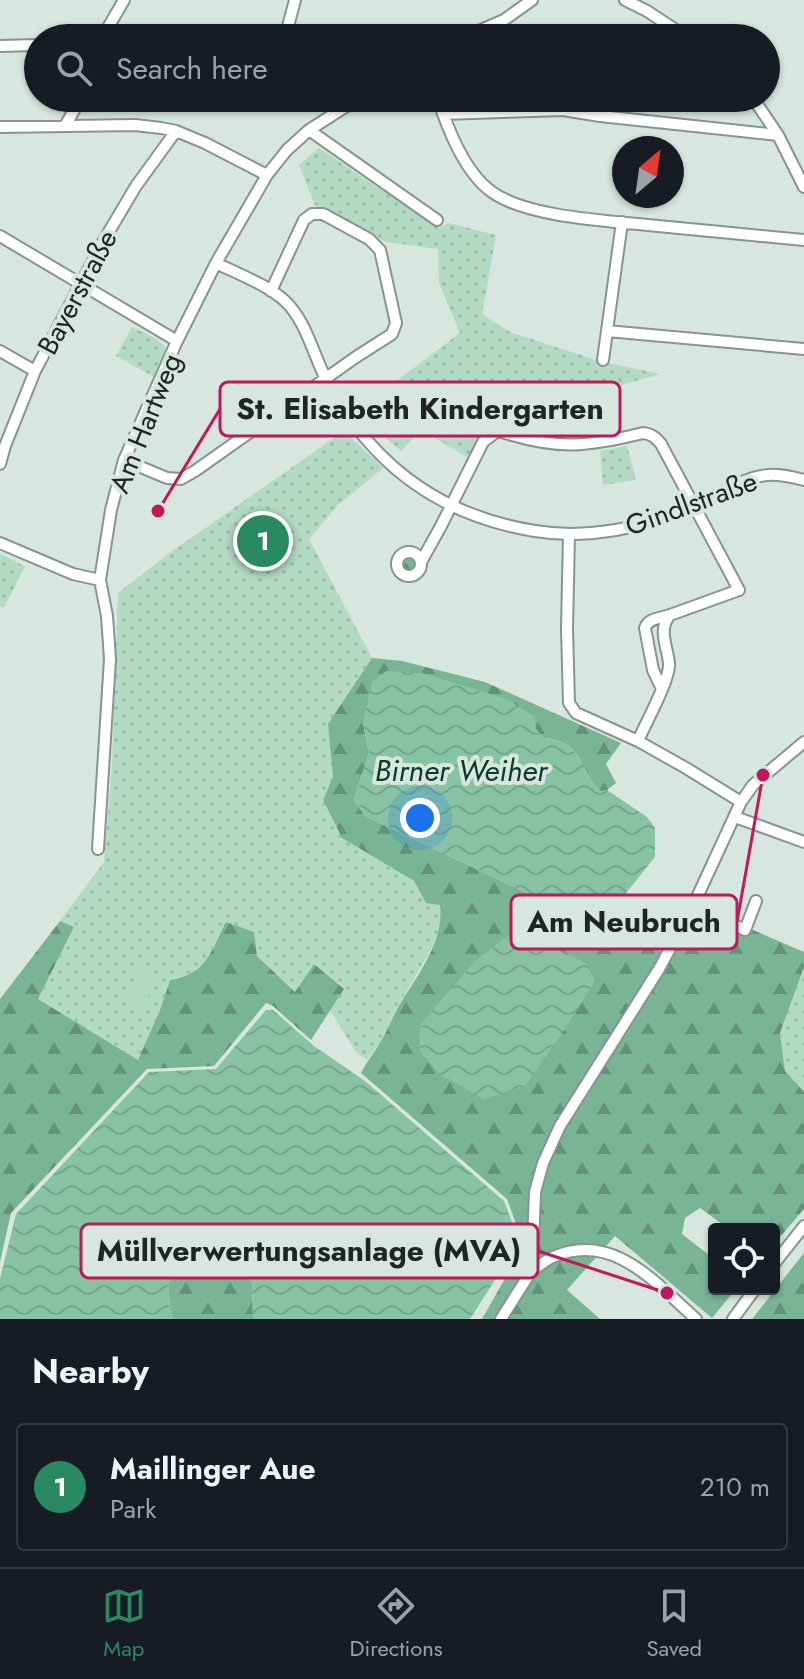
<!DOCTYPE html>
<html lang="en">
<head>
<meta charset="utf-8">
<style>
	body { margin:0; font-family:Jost,sans-serif; background:#242831; color:#f1f3f6 }
	.controls { position:absolute; right:24px; bottom:24px; display:grid; overflow:hidden; border-radius:8px; box-shadow:0 2px 6px #0004 }
	.controls button { width:72px; height:72px; display:grid; place-items:center; padding:0; border:0; border-bottom:2px solid #363941; background:#171b24; color:#f1f3f6; font:40px sans-serif }
	.compass { position:absolute; left:612px; top:136px; width:72px; height:72px; border-radius:50%; background:#171b24; box-shadow:0 2px 6px #0004; rotate:29deg }
	.you { position:absolute; left:420px; top:818px; width:28px; height:28px; margin:-20px; border:6px solid #fff; border-radius:50%; background:#1a73e8; box-shadow:0 0 0 12px #1a73e833 }
	.badge { display:grid; place-items:center; width:52px; height:52px; border-radius:50%; background:#298962; color:#fff; font-size:26px; font-weight:700 }
	.pin { position:absolute; translate:-50% -50%; border:4px solid #fff; box-shadow:0 2px 8px #0006 }
	.list { margin:0; padding:0; list-style:none }
	h2 { display:flex; justify-content:space-between; align-items:center; height:104px; margin:0; padding:0 32px; font-size:34px }
	h2 small { font-size:26px; font-weight:400; color:#9ea1a6 }
	.list li { display:grid; grid-template-columns:52px 1fr auto; gap:24px; align-items:center; box-sizing:border-box; height:128px; margin:0 16px 16px; padding:0 16px; border:2px solid #363941; border-radius:8px }
	.list b { display:block; font-size:30px; white-space:nowrap }
	.list p { margin:0; font-size:26px; white-space:nowrap; color:#9ea1a6 }
	.list em { font-size:26px; font-style:normal; color:#9ea1a6 }
	.icon { flex:none; width:44px; height:44px; fill:none; stroke:currentColor; stroke-width:2; stroke-linecap:round; stroke-linejoin:round }
	.map { position:relative; flex:none; width:804px; height:1319px; overflow:hidden }
	.search { position:absolute; background:#171b24; box-shadow:0 2px 6px #0004; left:24px; right:24px; top:24px; height:88px; display:flex; align-items:center; gap:20px; box-sizing:border-box; padding:0 28px; border-radius:44px; color:#9ea1a6; font-size:30px }
	.sheet { height:248px; background:#171b24 }
	nav { display:flex; justify-content:space-around; align-items:center; box-sizing:border-box; height:112px; border-top:2px solid #363941; background:#171b24; font-size:22px; color:#9ea1a6 }
	nav a { display:grid; justify-items:center; gap:4px }
	nav .on { color:#298962 }
	.map>svg:first-child { display:block }
	.grass { fill:url(#grass-dots) }
	.forest { fill:url(#forest-firs); fill-rule:evenodd }
	.park { fill:url(#park-crowns) }
	.garden { fill:#b3dac5 }
	.water { fill:url(#water-waves) }
	.lines { fill:none; stroke-linecap:round; stroke-linejoin:round }
	.minor-casing { stroke:#87958e; stroke-width:14 }
	.minor { stroke:#fff; stroke-width:10 }
	.labels { text-anchor:middle; stroke-width:8; stroke-linejoin:round; paint-order:stroke }
	.street-label { font-size:28px; fill:#202522; stroke:#d7e6de }
	.water-label { font-size:30px; font-style:italic; fill:#083b27; stroke:#d7e6de }
	.leader { fill:none; stroke:#c2185b; stroke-width:3 }
	.callout-dot { fill:#c2185b; stroke:#d7e6de; stroke-width:3 }
	.callout { fill:#d7e6de; stroke:#c2185b; stroke-width:3 }
	.callout-label { font-size:30px; text-anchor:middle; font-weight:bold; fill:#202522 }
</style>
</head>
<body>
<div class="map">
<svg width="804" height="1319" viewBox="0 0 804 1319">
	<defs>
		<pattern id="grass-dots" width="8" height="8" patternUnits="userSpaceOnUse" patternTransform="scale(2)"><rect width="8" height="8" fill="#b3dac5"/><path d="M2 2h.1M6 6h.1" fill="none" stroke="#9abba9" stroke-width="1.8" stroke-linecap="round"/></pattern>
		<pattern id="forest-firs" width="22" height="20" patternUnits="userSpaceOnUse" patternTransform="scale(2)"><rect width="22" height="20" fill="#79b497"/><path d="M5 1l3.5 6h-7zM16 11l3.5 6h-7z" fill="#63927b"/></pattern>
		<pattern id="park-crowns" width="20" height="18" patternUnits="userSpaceOnUse" patternTransform="scale(2)"><rect width="20" height="18" fill="#b3dac5"/><path d="M2 6a3 3 0 1 1 6 0M12 15a3 3 0 1 1 6 0" fill="none" stroke="#9abba9"/></pattern>
		<pattern id="water-waves" width="16" height="10" patternUnits="userSpaceOnUse" patternTransform="scale(2)"><rect width="16" height="10" fill="#87c3a4"/><path d="M0 5q4-4 8 0t8 0" fill="none" stroke="#74a78d"/></pattern>
	</defs>
	<rect width="100%" height="100%" fill="#d7e6de"/>
	<path class="grass" d="M319,148l119,80 11,-5 47,12 -14,79 28,18 89,29 61,13 -91,26 -5,39 -50,-8 -22,-11 -23,38 -48,-28 -20,21 -46,-39 105,-79 -21,-50 -1,-34 -52,-7 -66,-34 -5,-3 -16,-40z
		M132,327c13,7 33,12 36,28l-12,23 -40,-22z
		M344,431l39,37 -45,37 -29,34 63,119 -44,66 5,53 -10,23 19,38 72,43 12,22 14,1 2,17 -9,25 -40,69 -12,27 -14,18 -11,-8 -26,-42 14,-21 -49,3 -38,-36 -31,-34c-18,30 -17,51 -56,58l-10,30 -22,50 -100,-61 36,-72 -14,-6 44,-59 8,-97 6,-172 49,-38z
		M627,446l9,34 -33,5 -3,-34z
		M0,554l25,12 -21,42 -4,-2z
		M804,967v125l-19,-21 -5,-38z"/>
	<path class="forest" d="M400 564a10 10 0 1 1 20 0a10 10 0 1 1-20 0Z
		M372,658l30,3 83,21 136,61 -15,21 10,19 -9,7 -6,2c-23,-23 -18,-52 -58,-54l-7,-9 -173,-6 6,30 -15,47 11,16 187,89 47,7 30,28 44,16 26,-49 105,45v15l-24,66 5,38 19,21v117l-30,35v-15h-45l-29,-21 -15,10 -3,16 32,25v30h22l-24,29 -97,-82 -48,54 33,29h-118l33,-58v-40l-8,-22 -146,-126c6,-12 14,-21 20,-32 6,-9 9,-19 14,-28 18,-33 50,-69 45,-108l-14,-2 -12,-22 -72,-43 -19,-38 10,-23 -5,-53zM421,1024l19,50 -20,-24z
		M60,921l14,6 -36,72 100,61 22,-50 10,-30c37,-6 40,-28 56,-58l28,10 3,24 38,36 19,-28 30,25 -33,51 -38,-34 -7,-3 -52,63 -67,3 -136,144 -11,49v-263z
		M213,1249l24,4 15,30 1,36h-80l-3,-9 -2,-27 19,-25z
		M804,1253v66h-52z"/>
	<path class="park" d="M267,529l5,1 7,8 -2,16 -32,-10 9,-10z"/>
	<path class="garden" d="M141,967l18,9 -17,33 -18,-9z"/>
	<path class="water" d="M386,671l36,2 85,26 28,18 1,12 7,9c40,2 35,31 58,53l6,-1 40,27 8,11v29l-37,46 -19,9 -47,-7 -187,-89 -11,-16 15,-47 -6,-30 9,-41z
		M509,935l26,2 52,27 8,17 -33,52 -37,53 -41,13 -44,-25 -20,-24 1,-26 53,-62z
		M266,1010h7l41,36 51,35 139,120 8,21 -3,36 -39,61h-217l-1,-36 -14,-30c-40,-8 -47,0 -70,30l2,27 3,9h-173v-40l16,-65 133,-142 67,-3z"/>
	<g class="lines">
		<defs>
			<path id="minor" d="M625,0l22,11 41,27
				M106,38v-7l18,-31
				M285,38l10,-38
				M434,38l33,-3
				M462,38l42,-18 28,-20
				M0,46l38,-1
				M438,98c9,30 27,75 54,94 36,26 121,29 166,34 49,5 97,9 146,14
				M753,98l25,37 26,52
				M443,114l120,-4 37,6 178,19
				M65,126l16,-28
				M0,127l135,-2 26,3 15,3 29,12 62,32
				M309,130l128,90
				M0,236l177,105
				M216,263c22,11 50,21 69,38 22,21 28,54 42,80 45,85 114,135 208,150 53,9 112,-4 161,-25 22,-10 46,-29 72,-31 12,-1 24,2 36,5
				M607,331l197,18
				M0,351l35,20
				M603,360l19,-138
				M124,460l43,18 14,1 14,-8 161,-114 36,-23 4,-11 -16,-73 -11,-11 -46,-25h-11l-8,6 -33,71
				M0,464l5,-18 30,-75 69,-131 32,-54 40,-55
				M569,534l-2,95 2,74 7,10 62,28 48,27 55,34
				M0,543l73,31 27,6
				M397 564a12 12 0 1 1 24 0a12 12 0 1 1-24 0Z
				M421,562l20,-36 42,-84 13,-10h6c56,18 85,15 141,1 9,1 13,5 18,11l78,146 -69,25c-13,15 -2,32 -1,49 1,16 -24,60 -31,77
				M662,689l-9,-19 -8,-42c3,-10 17,-10 25,-13
				M735,817l69,25
				M98,849l12,-190 -3,-43 -7,-36 11,-70 13,-50 53,-119 39,-78 51,-88 20,-25 22,-20 50,-32
				M693,906l52,24 11,-29
				M774,1264l30,-38
				M532,1270c7,-4 14,-10 21,-13 61,-26 102,26 143,62
				M501,1319l31,-49 3,-78 8,-29 17,-37 99,-157 34,-63 48,-104 12,-17 51,-43
				M733,1319l22,-30"/>
		</defs>
		<use href="#minor" class="minor-casing"/>
		<use href="#minor" class="minor"/>
	</g>
	<g class="labels">
		<g class="street-label">
			<text transform="translate(77 292) rotate(-62)" y="10">Bayerstraße</text>
			<text transform="translate(145 423) rotate(-68)" y="10">Am Hartweg</text>
			<text transform="translate(691 503) rotate(-20)" y="10">Gindlstraße</text>
		</g>
		<g class="water-label">
			<text x="461" y="781">Birner Weiher</text>
		</g>
	</g>
	<path class="leader" d="M158 511L220 409M763 775L737 922M667 1293L538 1251"/>
	<g class="callout-dot">
		<circle cx="158" cy="511" r="8"/>
		<circle cx="763" cy="775" r="8"/>
		<circle cx="667" cy="1293" r="8"/>
	</g>
	<g class="callout">
		<rect x="220" y="382" width="400" height="54" rx="8"/>
		<rect x="511" y="895" width="226" height="54" rx="8"/>
		<rect x="81" y="1224" width="457" height="54" rx="8"/>
	</g>
	<g class="callout-label">
		<text x="420" y="419">St. Elisabeth Kindergarten</text>
		<text x="624" y="932">Am Neubruch</text>
		<text x="309" y="1261">Müllverwertungsanlage (MVA)</text>
	</g>
</svg>
<div class="controls">
<button><svg class="icon" aria-label="locate" viewBox="0 0 24 24"><circle cx="12" cy="12" r="6"/><path d="M12 2v4M12 18v4M2 12h4M18 12h4"/></svg></button>
</div>
<svg class="compass" viewBox="-18 -18 36 36"><path d="M0-13l5 13h-10z" fill="#e53935"/><path d="M0 13l5-13h-10z" fill="#9ea1a6"/></svg>
<div class="you"></div>
<div class="pin badge" style="left:263px;top:541px">1</div>
<div class="search"><svg class="icon" aria-label="search" viewBox="0 0 24 24"><circle cx="10" cy="10" r="6"/><path d="M15 15l6 6"/></svg>Search here</div>
</div>
<section class="sheet">
<h2>Nearby<small></small></h2>
<ul class="list">
<li><span class="badge">1</span><div><b>Maillinger Aue</b><p>Park</p></div><em>210 m</em></li>
</ul>
</section>
<nav>
<a class="on"><svg class="icon" aria-label="map" viewBox="0 0 24 24"><path d="M3 6l6-2 6 2 6-2v14l-6 2-6-2-6 2zM9 4v14M15 6v14"/></svg>Map</a>
<a><svg class="icon" aria-label="directions" viewBox="0 0 24 24"><path d="M12 3l9 9-9 9-9-9zM9 14v-3h6M13 9l2 2-2 2"/></svg>Directions</a>
<a><svg class="icon" aria-label="saved" viewBox="0 0 24 24"><path d="M7 4h10v16l-5-4-5 4z"/></svg>Saved</a>
</nav>
</body>
</html>
